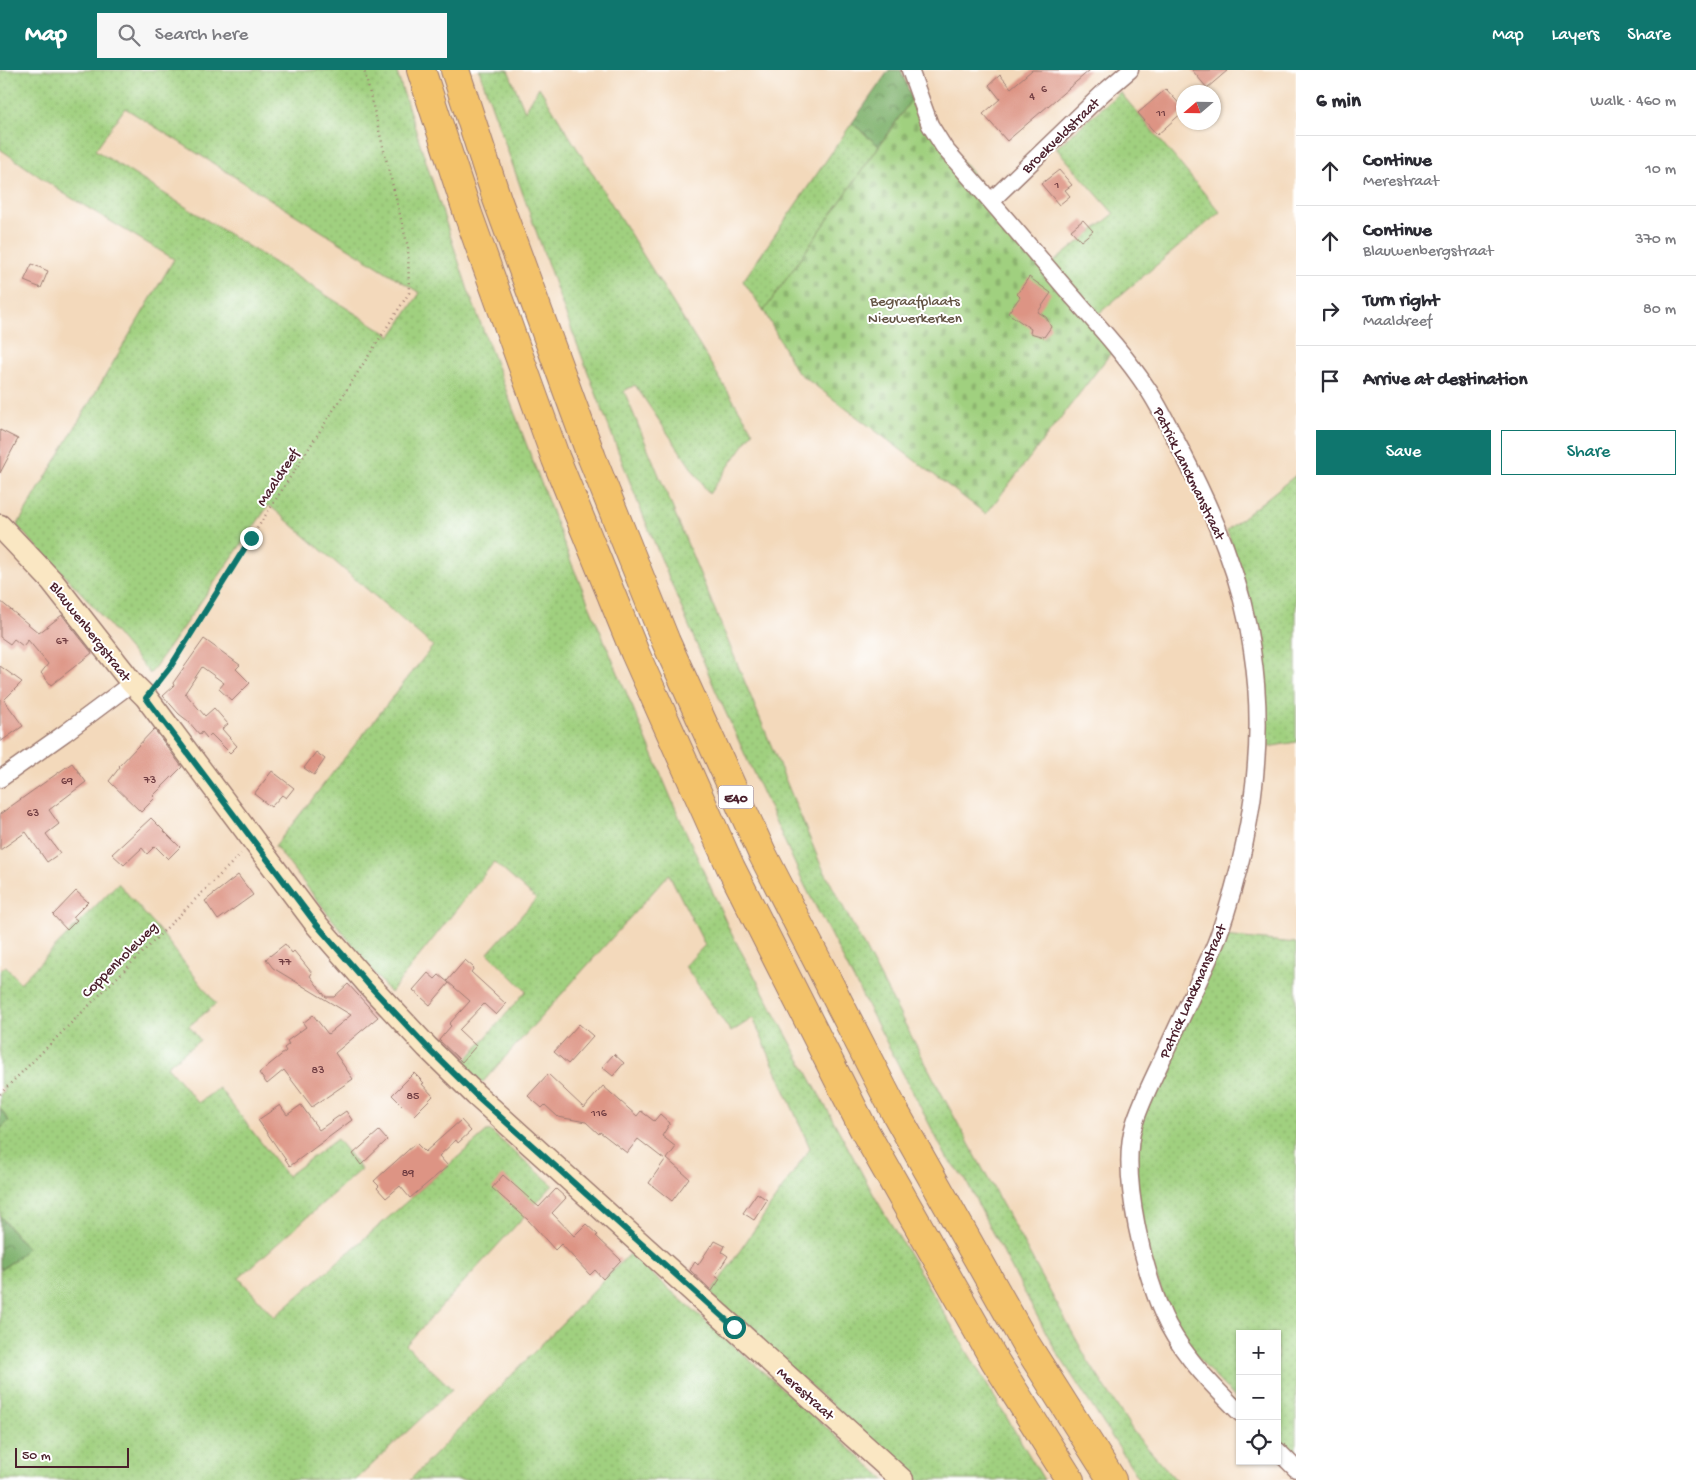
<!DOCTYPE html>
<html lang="en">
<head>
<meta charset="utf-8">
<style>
	body { margin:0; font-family:"Gochi Hand",sans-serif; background:#f7f7f7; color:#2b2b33 }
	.controls { position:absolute; right:15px; bottom:15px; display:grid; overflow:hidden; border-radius:0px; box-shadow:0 1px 4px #0004 }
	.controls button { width:45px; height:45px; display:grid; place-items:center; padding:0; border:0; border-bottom:1px solid #e1e1e2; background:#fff; color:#2b2b33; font:25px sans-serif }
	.compass { position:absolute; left:1176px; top:15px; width:45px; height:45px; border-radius:50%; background:#fff; box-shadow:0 1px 4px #0004; rotate:250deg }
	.scale { position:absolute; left:15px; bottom:12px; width:114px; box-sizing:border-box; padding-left:5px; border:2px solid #4a1f2b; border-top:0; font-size:14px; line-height:18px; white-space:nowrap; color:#4a1f2b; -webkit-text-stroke:4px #fff; paint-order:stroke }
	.stop { position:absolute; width:15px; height:15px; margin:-11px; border:4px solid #0f766e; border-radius:50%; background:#fff }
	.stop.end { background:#0f766e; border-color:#fff; box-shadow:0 1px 5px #0008 }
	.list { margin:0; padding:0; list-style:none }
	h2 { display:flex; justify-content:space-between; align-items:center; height:65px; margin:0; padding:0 20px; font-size:21px }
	h2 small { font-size:16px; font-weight:400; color:#7c7c81 }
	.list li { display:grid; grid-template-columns:32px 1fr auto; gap:15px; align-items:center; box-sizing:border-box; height:70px; padding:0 20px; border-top:1px solid #e1e1e2 }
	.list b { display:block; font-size:19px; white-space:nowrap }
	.list p { margin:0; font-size:16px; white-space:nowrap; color:#7c7c81 }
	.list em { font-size:16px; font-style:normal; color:#7c7c81 }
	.actions { display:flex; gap:10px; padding:15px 20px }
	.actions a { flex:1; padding:11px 0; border:1px solid #0f766e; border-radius:0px; text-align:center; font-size:18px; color:#0f766e }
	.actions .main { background:#0f766e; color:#fff }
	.icon { flex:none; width:28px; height:28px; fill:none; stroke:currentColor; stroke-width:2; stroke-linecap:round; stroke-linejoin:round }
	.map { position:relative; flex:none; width:1296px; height:1410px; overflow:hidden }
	header { display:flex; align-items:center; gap:30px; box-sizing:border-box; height:70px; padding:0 25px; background:#0f766e; color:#fff }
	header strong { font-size:24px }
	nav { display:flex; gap:28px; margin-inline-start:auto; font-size:18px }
	.search { width:350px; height:45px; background:#f7f7f7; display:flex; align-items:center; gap:12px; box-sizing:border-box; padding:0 18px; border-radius:0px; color:#7c7c81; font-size:19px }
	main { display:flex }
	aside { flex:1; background:#fff }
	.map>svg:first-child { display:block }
	.grass { fill:url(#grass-dots); stroke:#757855; fill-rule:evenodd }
	.forest { fill:url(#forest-crowns); stroke:#65684c }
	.cemetery { fill:url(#cemetery-stones); stroke:#757855 }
	.building { fill:#dd9484 }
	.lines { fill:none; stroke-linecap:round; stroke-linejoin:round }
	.street-casing { stroke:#9e7c73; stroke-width:19 }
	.secondary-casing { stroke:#9e7c73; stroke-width:25 }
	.highway-casing { stroke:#9e7c73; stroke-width:30 }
	.path { stroke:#9e7c73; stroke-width:2.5; stroke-dasharray:1 4; stroke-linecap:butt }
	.street { stroke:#fff; stroke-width:16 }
	.secondary { stroke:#fae7c3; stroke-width:22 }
	.highway { stroke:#f3c26a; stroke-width:28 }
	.route { stroke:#0f766e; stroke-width:6 }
	.labels { text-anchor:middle; stroke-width:4; stroke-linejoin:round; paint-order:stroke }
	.number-label { font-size:12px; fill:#6f3c41 }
	.shield { fill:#fff; stroke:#80626b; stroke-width:1 }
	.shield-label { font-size:14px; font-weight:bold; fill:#4a1f2b }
	.street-label { font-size:15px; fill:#4a1f2b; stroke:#fff }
	.park-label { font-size:15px; fill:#645444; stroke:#fff }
</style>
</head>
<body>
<header>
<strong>Map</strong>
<div class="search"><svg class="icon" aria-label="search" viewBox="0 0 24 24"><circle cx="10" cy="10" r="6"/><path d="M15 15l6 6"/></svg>Search here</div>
<nav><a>Map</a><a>Layers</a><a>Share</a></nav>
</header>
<main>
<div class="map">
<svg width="1296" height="1410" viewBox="0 0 1296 1410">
	<defs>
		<pattern id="grass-dots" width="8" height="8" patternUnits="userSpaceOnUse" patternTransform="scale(1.25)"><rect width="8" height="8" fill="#a0d07f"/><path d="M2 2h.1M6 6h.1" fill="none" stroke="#8bb26e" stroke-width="1.8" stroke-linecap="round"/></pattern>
		<pattern id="forest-crowns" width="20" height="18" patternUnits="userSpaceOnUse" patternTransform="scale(1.25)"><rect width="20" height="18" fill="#80b26e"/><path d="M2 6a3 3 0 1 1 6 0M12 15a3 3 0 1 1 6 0" fill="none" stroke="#6b905b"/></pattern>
		<pattern id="cemetery-stones" width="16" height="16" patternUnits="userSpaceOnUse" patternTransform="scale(1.25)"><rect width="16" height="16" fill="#a0d07f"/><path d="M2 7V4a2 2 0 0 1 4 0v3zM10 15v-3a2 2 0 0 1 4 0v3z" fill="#8bb26e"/></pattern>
	</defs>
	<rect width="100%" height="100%" fill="#fff"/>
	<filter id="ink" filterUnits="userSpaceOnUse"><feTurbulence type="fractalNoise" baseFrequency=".02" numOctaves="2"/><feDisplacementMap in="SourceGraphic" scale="10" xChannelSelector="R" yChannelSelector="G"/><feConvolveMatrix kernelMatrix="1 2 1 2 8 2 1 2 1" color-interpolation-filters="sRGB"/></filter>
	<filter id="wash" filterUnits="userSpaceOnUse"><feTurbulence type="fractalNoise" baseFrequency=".0096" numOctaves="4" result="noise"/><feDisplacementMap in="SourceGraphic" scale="20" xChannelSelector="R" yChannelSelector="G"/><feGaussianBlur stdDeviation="1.12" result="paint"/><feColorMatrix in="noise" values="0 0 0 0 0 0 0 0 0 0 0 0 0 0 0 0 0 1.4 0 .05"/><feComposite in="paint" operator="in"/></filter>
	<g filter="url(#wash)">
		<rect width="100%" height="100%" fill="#f3d9bb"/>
		<path class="grass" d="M0,0h396l72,220 103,272 103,243 56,126 146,268 168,281h-127l-208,-184 101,-148 -57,-130 -22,14 -46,-66 20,-21 -36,-71 -187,209 -20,-18 64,-74 -38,-38 48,-54 -42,-37 -104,131 -115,-147 158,-200 -164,-141 -119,169 -63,-75 -70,-73 157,-267 -111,-66 -63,-44zM125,38l295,185 -29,43 -296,-186z
			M479,0h29l17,41 14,-24 214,345 -44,62 -74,-109 -11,6 196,472 125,237 143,261 47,73 41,46h-36l-84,-129 -64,-119 -26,-52 -19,-22 -142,-272 -90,-197 -77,-186 -75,-196z
			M1120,22l100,120 -122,102 -47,-50 63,-50 -58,-66z
			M852,53l27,23 -115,165 -21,-30z
			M1296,405v267l-34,6c0,-41 3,-83 -6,-123 -7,-32 -19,-64 -29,-95z
			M118,813l45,52 53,69 -27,22 11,14 -33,26 31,37 21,-15 68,88 50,-37 24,30 -122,109 35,39 215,-187 64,55 -147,160 46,44 -96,91h-356v-210l16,-11 11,-11 -27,-32v-87l9,-8 -9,-13v-14l4,-4 -4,-5v-114l6,-5 14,17z
			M1223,866l73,7v516l-19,-19v-106h-37v69l-37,-39 -17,-23 -14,-25 -13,-32 -10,-30 -12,-63 -1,-59z
			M629,1184l257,226h-476z"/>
		<path class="forest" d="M889,0h12l11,29 -33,47 -27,-23z
			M0,1038l9,13 -9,8z
			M0,1146l27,32 -11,11 -16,11z"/>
		<path class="cemetery" d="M912,29l202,250 -128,165 -190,-143 -32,-60z"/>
		<g id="blocks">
			<path class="building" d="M1032,0h58l-83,71 -24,-27 17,-15 -11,-14 11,-10 11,13z
				M1192,0h36l-21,18z
				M1166,19l18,20v2l-27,24 -19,-22z
				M1059,100l13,15 -7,5 5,6 -11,9 -18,-21z
				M1083,150l10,11 -12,10 -10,-11z
				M32,194l16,7 -7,17 -17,-7z
				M1029,207l22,16 -13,19 8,5 5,10 -7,10 -14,-4 1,-4 -23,-16 12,-16 -3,-3z
				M0,360l18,9 -18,34z
				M0,531l39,32 23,-18 30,38 -41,32 -10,-12 7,-9 -20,-24 -5,6 -9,-7 -4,5 -10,-7z
				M204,569l36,26 -4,4 14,14 -18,18 -13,-12 5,-6 -22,-16 -17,26 20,23 9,-8 14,16 -6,5 15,17 -7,7 -19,-19 -4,4 -5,-6 -2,3 -12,-14 -9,-7 -16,-18 11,-10 -1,-3z
				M0,596l22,16 -18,18 19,26 -23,16z
				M154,659l28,38 -29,29 2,2 -14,14 -32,-31 11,-14 -1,-1z
				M316,682l9,7 -11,16 -10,-7z
				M72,693l14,19 -37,28 10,14 -13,10 14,19 -13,9 -21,-30 -26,18v-36z
				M272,701l22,17 -8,10 -4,-3 -11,12 -17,-13z
				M151,748l29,29 -12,12 -13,-13 -8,8 -5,-6 -18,17 -12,-11z
				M238,805l15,20 -35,25 -13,-19z
				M76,821l12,11 -15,15 4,3 -10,10 -14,-15z
				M285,874l7,9 2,-2 18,22 -2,3 16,21h8l14,-13 30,33 -43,36 18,26 -41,28 -28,-37 -17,14 -8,-11 27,-22 -2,-3 5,-4 -2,-3 19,-14 -3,-4 10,-8 15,19 23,-19 -78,-47 -7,-9z
				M465,890l9,8 -3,4 35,32 -10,11 -12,-11 -25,26 17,16 -14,16 -23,-22 12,-14 -2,-2 21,-23 -23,-20z
				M428,903l7,6 4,-4 10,8 -19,22 -17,-15z
				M579,954l14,12 -25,28 -14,-12z
				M614,984l10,9 -11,13 -11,-9z
				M414,1003l10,10 -2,1 11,12 -20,20 -21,-21z
				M548,1004l36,34 19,-22 34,30 4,-5 13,10 6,-7 10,9 -8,13 14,11 -9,12 22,19 -17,23 -23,-18 16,-23 -27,-21 -11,14 -27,-21 -1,2 -13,-12 -28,-5 -13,-12 -3,3 -14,-12z
				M280,1035l7,10 14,-10 18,25 27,-19 6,9 -62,46 -32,-46z
				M461,1050l10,11 -13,12 -2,-3 -17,16 9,10 -38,32 -10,-12 -14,12 -9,-10 2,-2 -5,-5 42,-38 9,9z
				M379,1061l8,9 -26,25 -8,-11z
				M503,1105l36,32 17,-18 10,9 -14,15 22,23 12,-12 12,11 -2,1 25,24 -18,19 -8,-9 -5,5 -29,-31 -6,6 -27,-30 -36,-32z
				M757,1123l10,7 -13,20 -11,-7z
				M715,1171l10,5 -3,6 6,4 -13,20 5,3 -8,12 -22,-21 5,-8 3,3 13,-20 1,1z"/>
		</g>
	</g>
	<g filter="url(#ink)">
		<use href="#blocks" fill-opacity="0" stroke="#9e7c73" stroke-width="1"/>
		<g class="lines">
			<defs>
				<path id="street" d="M910,0l20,55 15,24c41,46 81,93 121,140 28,32 57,63 81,99 13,19 23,41 34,62 33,64 61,128 71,200 15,96 -2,196 -34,287 -6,17 -15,34 -23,52 -12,25 -24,51 -36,77 -9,19 -19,39 -25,59 -15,48 11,156 34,200 18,34 45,61 72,88
					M991,131l112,-108 27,-23
					M0,709l65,-46 67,-50
					M1277,1380l19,19"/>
				<path id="secondary" d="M0,456l52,55 80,102 14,14 170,227 53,61 58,62 49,48 426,385"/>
				<path id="highway" d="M421,0l47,144 88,245 79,194 96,215 133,262 131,231 75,119
					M455,0l42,129 95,259 74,184 97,213 132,257 129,229 88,139"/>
			</defs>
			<use href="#street" class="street-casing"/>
			<use href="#secondary" class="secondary-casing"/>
			<use href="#highway" class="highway-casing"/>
			<path class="path" d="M157,614l14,-19 38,-62 200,-310 -1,-46 -44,-177
				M0,1024l241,-240"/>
			<use href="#street" class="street"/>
			<use href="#secondary" class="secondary"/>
			<use href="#highway" class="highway"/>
		</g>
	</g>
	<g class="lines" filter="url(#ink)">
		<path class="route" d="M251,468l-80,128 -25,32 170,226 53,61 58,62 49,48 258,232"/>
	</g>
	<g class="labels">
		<g class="number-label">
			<text x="1044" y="22">6</text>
			<text x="1032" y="29">4</text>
			<text x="1161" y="46">11</text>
			<text x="1057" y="118">1</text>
			<text x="62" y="574">67</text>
			<text x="150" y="713">73</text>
			<text x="67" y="714">69</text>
			<text x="33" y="746">63</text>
			<text x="285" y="895">77</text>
			<text x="318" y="1003">83</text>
			<text x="413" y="1029">85</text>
			<text x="599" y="1046">116</text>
			<text x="408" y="1106">89</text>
		</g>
		<rect class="shield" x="718.5" y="715.5" width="35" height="23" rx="4"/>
		<g class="shield-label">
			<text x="736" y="732">E40</text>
		</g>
		<g class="street-label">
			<text transform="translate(1060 65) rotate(-44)" y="5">Broekveldstraat</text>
			<text transform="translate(1190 403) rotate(64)" y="5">Patrick Lanckmanstraat</text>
			<text transform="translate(277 407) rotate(-57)" y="5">Maaldreef</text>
			<text transform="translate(91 561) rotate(52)" y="5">Blauwenbergstraat</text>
			<text transform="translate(119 889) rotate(-45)" y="5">Coppenholeweg</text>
			<text transform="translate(1192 921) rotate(-66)" y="5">Patrick Lanckmanstraat</text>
			<text transform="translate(806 1323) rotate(42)" y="5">Merestraat</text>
		</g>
		<g class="park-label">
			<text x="915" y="235">Begraafplaats<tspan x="915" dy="17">Nieuwerkerken</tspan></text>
		</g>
	</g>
</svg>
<div class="controls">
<button>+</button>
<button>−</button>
<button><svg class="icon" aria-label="locate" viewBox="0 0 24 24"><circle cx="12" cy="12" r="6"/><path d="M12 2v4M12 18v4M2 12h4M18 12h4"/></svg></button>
</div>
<svg class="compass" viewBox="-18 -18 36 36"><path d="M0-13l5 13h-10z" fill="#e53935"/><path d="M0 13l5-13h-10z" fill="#7c7c81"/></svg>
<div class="scale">50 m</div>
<div class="stop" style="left:734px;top:1257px"></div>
<div class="stop end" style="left:251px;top:468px"></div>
</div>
<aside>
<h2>6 min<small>Walk · 460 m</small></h2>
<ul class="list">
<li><svg class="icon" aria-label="ahead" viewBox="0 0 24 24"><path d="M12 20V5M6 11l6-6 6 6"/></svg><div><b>Continue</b><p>Merestraat</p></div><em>10 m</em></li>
<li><svg class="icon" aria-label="ahead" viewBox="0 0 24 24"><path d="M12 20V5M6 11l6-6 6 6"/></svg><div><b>Continue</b><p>Blauwenbergstraat</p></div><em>370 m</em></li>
<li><svg class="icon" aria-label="right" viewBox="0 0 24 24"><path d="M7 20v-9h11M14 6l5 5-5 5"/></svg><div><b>Turn right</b><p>Maaldreef</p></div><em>80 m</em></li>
<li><svg class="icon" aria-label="arrive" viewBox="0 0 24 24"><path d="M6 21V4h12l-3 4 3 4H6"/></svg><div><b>Arrive at destination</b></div></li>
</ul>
<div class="actions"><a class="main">Save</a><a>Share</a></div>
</aside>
</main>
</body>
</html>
